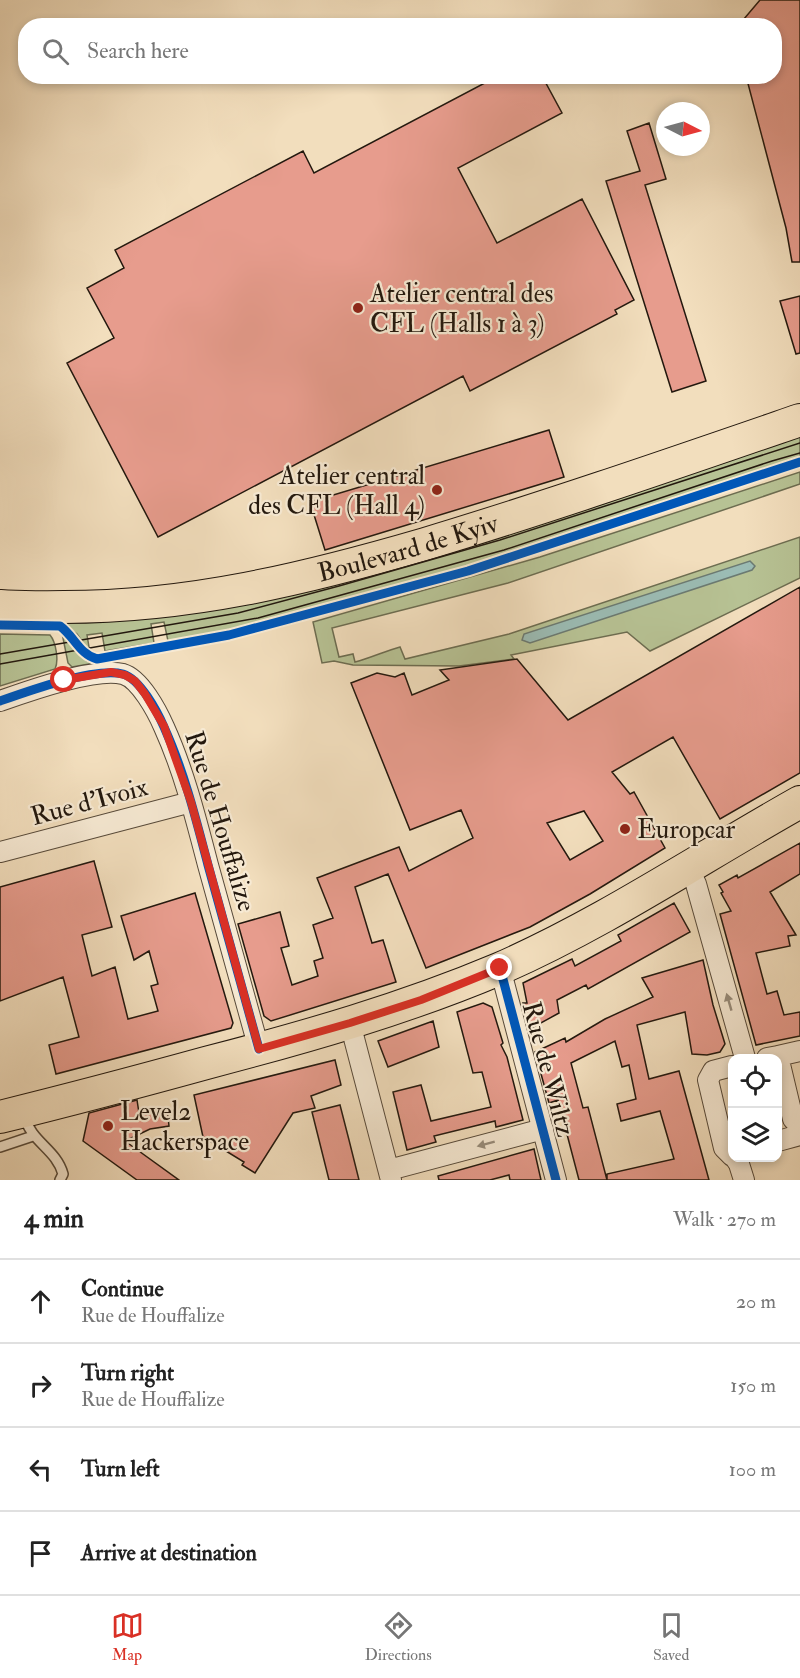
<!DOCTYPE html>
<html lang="en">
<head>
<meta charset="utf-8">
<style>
	body { margin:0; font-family:"IM FELL Double Pica",serif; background:#f2f2f2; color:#222 }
	.controls { position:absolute; right:18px; bottom:18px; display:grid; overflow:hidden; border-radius:12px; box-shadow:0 3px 9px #0003 }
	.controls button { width:54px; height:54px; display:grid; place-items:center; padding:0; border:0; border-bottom:2px solid #e0e0e0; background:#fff; color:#222; font:30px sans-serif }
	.compass { position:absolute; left:656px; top:102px; width:54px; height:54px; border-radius:50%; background:#fff; box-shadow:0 3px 9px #0003; rotate:96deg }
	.stop { position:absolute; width:18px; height:18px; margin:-14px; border:4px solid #d93025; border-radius:50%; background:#fff }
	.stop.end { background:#d93025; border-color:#fff; box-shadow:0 2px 6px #0008 }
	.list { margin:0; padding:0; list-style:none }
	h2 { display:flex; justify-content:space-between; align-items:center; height:78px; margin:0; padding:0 24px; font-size:26px }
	h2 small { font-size:20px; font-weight:400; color:#767676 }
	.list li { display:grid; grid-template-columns:39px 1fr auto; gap:18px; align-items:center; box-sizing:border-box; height:84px; padding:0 24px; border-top:2px solid #e0e0e0 }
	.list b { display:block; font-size:22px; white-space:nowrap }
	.list p { margin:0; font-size:20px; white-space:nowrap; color:#767676 }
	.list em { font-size:20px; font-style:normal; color:#767676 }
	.icon { flex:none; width:33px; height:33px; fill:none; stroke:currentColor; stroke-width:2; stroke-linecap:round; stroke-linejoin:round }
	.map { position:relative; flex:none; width:800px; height:1180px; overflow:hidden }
	.search { position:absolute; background:#fff; box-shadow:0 3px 9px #0003; left:18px; right:18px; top:18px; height:66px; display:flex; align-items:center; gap:15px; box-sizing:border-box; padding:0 21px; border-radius:24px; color:#767676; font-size:22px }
	.sheet { height:414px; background:#fff }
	nav { display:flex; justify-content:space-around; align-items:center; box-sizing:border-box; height:84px; border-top:2px solid #e0e0e0; background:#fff; font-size:16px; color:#767676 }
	nav a { display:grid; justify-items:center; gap:3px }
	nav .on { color:#d93025 }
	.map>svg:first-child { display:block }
	.green { fill:#b7c294; stroke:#6d6d51; stroke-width:1.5 }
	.water { fill:#9bbcb4; stroke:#6b7a72; stroke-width:1.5 }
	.building { fill:#e79c8d; stroke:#23180e; stroke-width:1.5; fill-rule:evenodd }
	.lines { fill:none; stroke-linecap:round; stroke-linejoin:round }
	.lane-casing { stroke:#574a3a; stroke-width:12 }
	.street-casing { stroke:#574a3a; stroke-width:22 }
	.primary-casing { stroke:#23180e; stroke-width:34 }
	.lane { stroke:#f7ead4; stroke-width:9 }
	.street { stroke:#f7ead4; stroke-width:20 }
	.primary { stroke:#f2debd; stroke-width:32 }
	.tram { stroke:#23180e; stroke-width:1.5 }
	.cycleway-casing { stroke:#f7ead4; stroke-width:13 }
	.cycleway { stroke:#0057b8; stroke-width:9 }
	.oneway { fill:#988c7b }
	.route { stroke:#d93025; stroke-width:8 }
	.poi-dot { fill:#8f2418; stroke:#f7ead4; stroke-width:2 }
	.labels { text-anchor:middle; stroke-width:4.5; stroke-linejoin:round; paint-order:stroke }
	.poi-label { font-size:26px; fill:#23180e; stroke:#f7ead4; text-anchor:start }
	.street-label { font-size:26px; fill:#23180e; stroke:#f7ead4 }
</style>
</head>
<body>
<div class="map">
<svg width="800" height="1180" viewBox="0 0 800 1180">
	<rect width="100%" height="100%" fill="#f2debd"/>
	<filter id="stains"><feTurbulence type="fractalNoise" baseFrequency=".00333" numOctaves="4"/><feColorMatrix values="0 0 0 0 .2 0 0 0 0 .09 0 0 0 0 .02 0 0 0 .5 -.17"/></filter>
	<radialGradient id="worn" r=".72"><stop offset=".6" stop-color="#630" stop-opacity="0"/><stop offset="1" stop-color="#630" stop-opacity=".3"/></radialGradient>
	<path class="green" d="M800,431v28l-65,20 -269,89 -227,60 -71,13 -4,-19 -13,2 3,19 -49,8 -3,-18 -15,2 3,18 -13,-19 -17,-12 48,-7z
		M800,472v12l-292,99 -176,45 7,29 14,-3 2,8c16,-4 30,-11 45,-15l5,12 104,-25 291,-97v41l-150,73 -23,-19 -116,23 3,4 -55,7 -106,-1 -19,-4 -12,2 -9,-41 227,-65z
		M62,633l25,28 8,2 -23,4 -4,-4z
		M0,634l50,1c6,7 9,26 5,34l-55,17z"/>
	<path class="water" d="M750,561l5,5 -3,4 -222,73 -8,-3 2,-6z"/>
	<path class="building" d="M760,0h40v262h-8l-6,-34 -40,-152h28v-50h-36z
		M498,76h44l20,37 -104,55 39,75 85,-44 52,101 -19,10 2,4 -147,77 -7,-15 -305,161 -91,-174 47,-25 -27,-50 37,-20 -9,-18 188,-99 11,22z
		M649,123l17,56 -21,6 61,196 -34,11 -66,-211 34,-10 -13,-40z
		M800,296v57l-4,1 -16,-53z
		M549,430l15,47 -239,73 -15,-48z
		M800,587v186l-80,46 -47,-82 -61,35 18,22 4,-2 31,56 -75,46 -60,33 -104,41 -38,-94 -33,13 17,56 11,-3 13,42 -125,39 -7,-5 -26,-92 42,-12 9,34 -8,2 11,37 26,-9 -4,-15 9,-3 -10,-33 20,-7 -16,-40 82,-31 10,24 64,-33 -12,-28 -51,20 -59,-147 26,-10 18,4 9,-4 8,22 37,-15 -9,-10 77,-11 51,61zM584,811l19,30 -33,19 -23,-37z
		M800,843v31l-30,18 26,43 -8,1 2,10 -34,7 11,41 10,-3 7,24 16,-3v24l-44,9 -36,-131 11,-3 -10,-18 2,-1 -4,-7 18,-10 1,3z
		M94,861l18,66 -30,8 10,41 23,-9 13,52 30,-8 -7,-25 7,-2 -9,-33 -15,9 -13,-44 74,-23 38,130 -2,5 -175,46 -7,-29 30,-8 -16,-60 -63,24v-114z
		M674,903l16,29 -102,57 -2,-4 -29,15 2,13 -29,16 -7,-26h4l-4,-20 49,-24 3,7 46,-25 -3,-6z
		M703,960l10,45 12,39 -5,8 -13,3 -15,-1 -7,-42 -48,13 12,54 30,-8 30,109h-102v-6l67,-15 -14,-48 -39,10 -4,-17 19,-5 -7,-34 -7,2 -7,-26 -44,22 12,45 5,-1 19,73h-28l-21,-80 -9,3 -14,-51 30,-14 1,4 39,-23 48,-22 -11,-19z
		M483,1003l9,4 11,36 -2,2 6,12 16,63 -27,7 -1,-6 -61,15 2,6 -29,8 -14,-58 28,-7 10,36 60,-14 -9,-35 -9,1 -16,-61z
		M433,1021l6,26 -51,20 -10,-26z
		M335,1060l6,25 -30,11 4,12 -22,5 -38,60 -13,-8 2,-3 -41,-25 -9,-42z
		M137,1100l2,13 28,-5 2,18 -19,3 -25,12 54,39h-42l-54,-39 6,-28z
		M340,1105l9,35 10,40h-30l-17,-68z
		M534,1149l7,31h-31l-1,-5 -19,5h-51l-1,-4z"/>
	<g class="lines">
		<defs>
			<path id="lane" d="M24,1116c8,27 32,33 39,58l-3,6
				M0,1147l33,-11"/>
			<path id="street" d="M0,701c28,-10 95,-34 123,-27 17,5 34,37 41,53 20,44 32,92 44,138 17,61 34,123 51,184
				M0,852l191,-50
				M688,867l8,17 49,174
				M500,968l56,212
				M350,1023l41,157
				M778,1056l22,-5
				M767,1058l11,-2 15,63 7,8
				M732,1066l-19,5 -5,9 16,68 8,8
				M778,1141l22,-6
				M735,1158l4,6 5,16
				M389,1170l154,-41"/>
			<g id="primary">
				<path id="s1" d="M0,606c21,2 42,1 64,1 125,0 241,-28 361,-63 126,-38 250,-81 375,-124"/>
				<path d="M0,1117c69,-17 137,-35 206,-54 100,-26 198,-54 293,-94 105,-46 201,-111 301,-167"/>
			</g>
		</defs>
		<use href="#lane" class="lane-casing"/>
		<use href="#street" class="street-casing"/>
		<use href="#primary" class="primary-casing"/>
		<use href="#lane" class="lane"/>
		<use href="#street" class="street"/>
		<use href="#primary" class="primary"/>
		<path class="tram" d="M0,654l238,-41 101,-27 161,-46 300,-97
			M0,664l258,-46 246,-68 268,-89 28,-8"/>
		<defs>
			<path id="cycleway" d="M0,625l60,1c14,10 20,29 37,33l132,-24 239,-64 332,-109
				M0,701c28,-10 95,-34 123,-27 17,5 34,37 41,53 20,44 32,92 44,138 17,61 34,123 51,184
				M500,968l56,212"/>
		</defs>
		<use href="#cycleway" class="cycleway-casing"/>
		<use href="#cycleway" class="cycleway"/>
	</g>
	<defs><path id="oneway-solid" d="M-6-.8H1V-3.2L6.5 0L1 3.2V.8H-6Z" transform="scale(1.5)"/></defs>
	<g class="oneway">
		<use href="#oneway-solid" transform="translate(729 1002) rotate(-106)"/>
		<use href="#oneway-solid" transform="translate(486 1144) rotate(165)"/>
	</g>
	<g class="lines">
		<path class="route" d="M64,680l47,-8 14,3 10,6 10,13 19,32 27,76 68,247 91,-26 71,-23 79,-32"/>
	</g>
	<g class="poi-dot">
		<circle cx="358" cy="308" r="6"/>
		<circle cx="437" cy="490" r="6"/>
		<circle cx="625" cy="829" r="6"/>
		<circle cx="108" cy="1126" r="6"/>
	</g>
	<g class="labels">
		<g class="poi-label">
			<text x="370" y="302">Atelier central des<tspan x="370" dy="30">CFL (Halls 1 à 3)</tspan></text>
			<text x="425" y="484" text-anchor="end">Atelier central<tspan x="425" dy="30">des CFL (Hall 4)</tspan></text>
			<text x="637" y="838">Europcar</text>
			<text x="120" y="1120">Level2<tspan x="120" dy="30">Hackerspace</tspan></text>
		</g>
		<g class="street-label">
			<text dy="9" stroke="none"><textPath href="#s1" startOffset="414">Boulevard de Kyiv</textPath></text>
			<text transform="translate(89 801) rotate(-15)" y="9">Rue d'Ivoix</text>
			<text transform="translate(221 821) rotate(73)" y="9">Rue de Houffalize</text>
			<text transform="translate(549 1069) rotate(75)" y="9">Rue de Wiltz</text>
		</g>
	</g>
	<rect width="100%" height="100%" filter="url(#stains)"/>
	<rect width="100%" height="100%" fill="url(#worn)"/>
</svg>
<div class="controls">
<button><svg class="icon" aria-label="locate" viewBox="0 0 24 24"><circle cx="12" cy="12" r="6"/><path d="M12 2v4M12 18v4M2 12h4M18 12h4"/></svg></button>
<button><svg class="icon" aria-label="layers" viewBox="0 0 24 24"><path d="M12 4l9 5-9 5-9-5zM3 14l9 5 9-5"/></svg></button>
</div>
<svg class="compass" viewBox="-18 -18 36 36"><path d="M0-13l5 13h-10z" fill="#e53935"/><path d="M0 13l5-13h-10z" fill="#767676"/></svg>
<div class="stop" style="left:64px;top:680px"></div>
<div class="stop end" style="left:500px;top:968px"></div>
<div class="search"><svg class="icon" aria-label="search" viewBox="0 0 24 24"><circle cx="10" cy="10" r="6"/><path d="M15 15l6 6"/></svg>Search here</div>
</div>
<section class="sheet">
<h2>4 min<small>Walk · 270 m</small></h2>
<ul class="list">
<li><svg class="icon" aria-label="ahead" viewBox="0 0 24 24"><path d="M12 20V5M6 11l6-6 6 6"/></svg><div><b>Continue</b><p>Rue de Houffalize</p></div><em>20 m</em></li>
<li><svg class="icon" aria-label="right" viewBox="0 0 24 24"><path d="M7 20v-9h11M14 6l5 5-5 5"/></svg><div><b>Turn right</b><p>Rue de Houffalize</p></div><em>150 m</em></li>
<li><svg class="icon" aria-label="left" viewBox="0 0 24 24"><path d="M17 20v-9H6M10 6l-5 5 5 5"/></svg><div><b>Turn left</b></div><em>100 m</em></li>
<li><svg class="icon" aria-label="arrive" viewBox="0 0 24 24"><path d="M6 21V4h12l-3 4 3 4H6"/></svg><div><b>Arrive at destination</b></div></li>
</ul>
</section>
<nav>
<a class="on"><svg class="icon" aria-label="map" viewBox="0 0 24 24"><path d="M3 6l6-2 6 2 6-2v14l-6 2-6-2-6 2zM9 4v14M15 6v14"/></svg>Map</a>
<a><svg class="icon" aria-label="directions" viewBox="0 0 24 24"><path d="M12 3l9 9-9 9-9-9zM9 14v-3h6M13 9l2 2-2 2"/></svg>Directions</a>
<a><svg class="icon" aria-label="saved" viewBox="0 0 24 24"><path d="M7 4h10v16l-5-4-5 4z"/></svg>Saved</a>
</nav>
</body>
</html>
